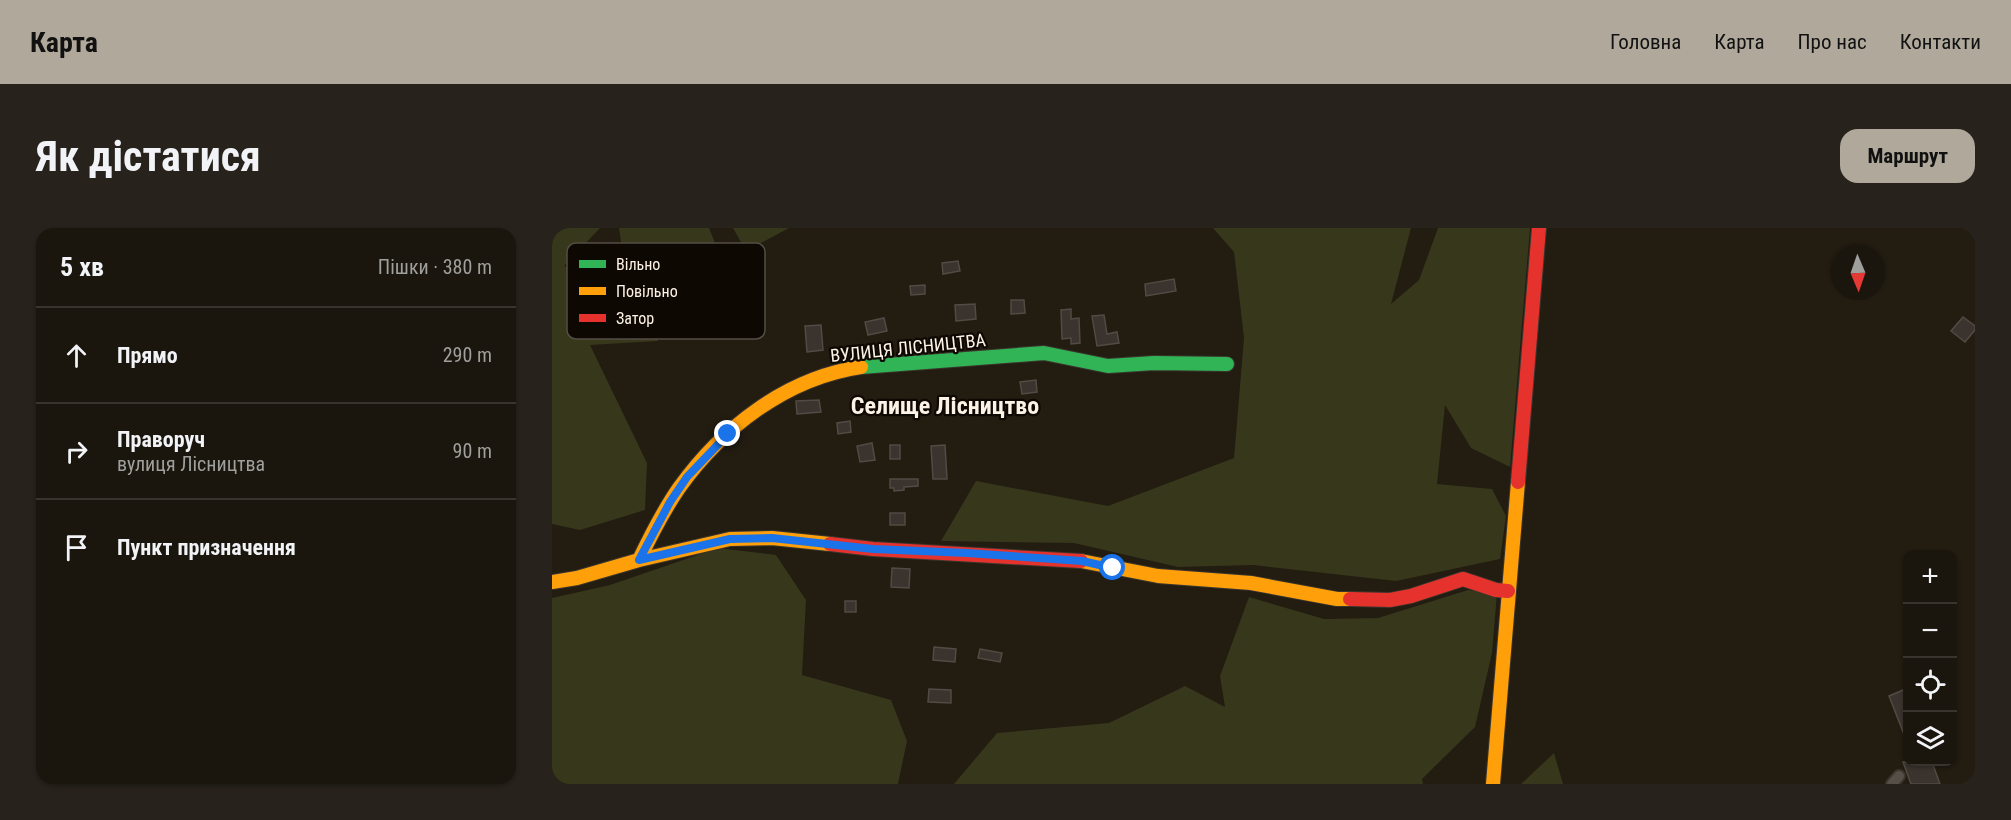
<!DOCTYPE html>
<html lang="uk">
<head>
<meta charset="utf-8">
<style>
	body { margin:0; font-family:"Roboto Condensed",sans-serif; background:#27221b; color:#f1f3f6 }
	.controls { position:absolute; right:18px; bottom:18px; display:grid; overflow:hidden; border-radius:12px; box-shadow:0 2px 4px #0004 }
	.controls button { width:54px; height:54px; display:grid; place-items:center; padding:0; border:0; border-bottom:2px solid #38342e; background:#1a150d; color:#f1f3f6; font:30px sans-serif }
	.compass { position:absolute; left:1279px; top:18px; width:54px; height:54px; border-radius:50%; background:#1a150d; box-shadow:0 2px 4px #0004; rotate:178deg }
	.stop { position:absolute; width:18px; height:18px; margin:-14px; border:4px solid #1a73e8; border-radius:50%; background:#fff }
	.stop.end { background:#1a73e8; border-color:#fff; box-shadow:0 2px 6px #0008 }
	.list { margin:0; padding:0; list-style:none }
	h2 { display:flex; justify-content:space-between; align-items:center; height:78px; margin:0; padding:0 24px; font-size:26px }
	h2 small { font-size:20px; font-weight:400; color:#9f9f9d }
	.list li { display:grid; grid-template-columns:39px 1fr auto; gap:18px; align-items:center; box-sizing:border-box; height:96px; padding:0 24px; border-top:2px solid #38342e }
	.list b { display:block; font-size:22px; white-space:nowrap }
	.list p { margin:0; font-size:20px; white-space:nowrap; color:#9f9f9d }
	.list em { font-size:20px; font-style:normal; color:#9f9f9d }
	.icon { flex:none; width:33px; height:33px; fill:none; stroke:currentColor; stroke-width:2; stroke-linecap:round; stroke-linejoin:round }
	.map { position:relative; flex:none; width:1423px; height:556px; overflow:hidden; border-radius:18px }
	header { display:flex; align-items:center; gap:36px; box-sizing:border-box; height:84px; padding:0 30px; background:#b0a89b; color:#111 }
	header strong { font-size:28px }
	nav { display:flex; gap:33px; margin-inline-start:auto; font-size:21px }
	.intro { display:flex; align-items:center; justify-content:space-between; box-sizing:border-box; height:144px; padding:0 36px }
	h1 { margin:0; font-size:42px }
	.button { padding:15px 27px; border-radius:18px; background:#b0a89b; color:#111; font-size:21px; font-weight:700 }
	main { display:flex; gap:36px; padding:0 36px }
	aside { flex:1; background:#1a150d; border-radius:18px; box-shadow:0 2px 4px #0004 }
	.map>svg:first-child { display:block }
	.green { fill:#37371b }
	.building { fill:#3b332e; stroke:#524a44; stroke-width:1.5 }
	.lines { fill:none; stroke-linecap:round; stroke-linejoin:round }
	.street-casing { stroke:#3b352e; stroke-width:14 }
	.fast-casing { stroke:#3b352e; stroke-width:16 }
	.slow-casing { stroke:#3b352e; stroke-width:16 }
	.jam-casing { stroke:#3b352e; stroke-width:16 }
	.street { stroke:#554f47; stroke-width:10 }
	.fast { stroke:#30b455; stroke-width:14 }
	.slow { stroke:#ff9f0a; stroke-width:14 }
	.jam { stroke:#e5322d; stroke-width:14 }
	.route { stroke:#1a73e8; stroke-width:8 }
	.labels { text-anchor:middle; stroke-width:4.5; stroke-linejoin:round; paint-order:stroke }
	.street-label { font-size:18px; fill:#fcf3e6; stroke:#0e0803 }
	.district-label { font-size:24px; font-weight:bold; fill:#fcf3e6; stroke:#0e0803 }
	.key { fill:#0e0803; stroke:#554e47; stroke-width:1.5 }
	.key-label { font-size:16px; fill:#fcf3e6 }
</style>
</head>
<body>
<header>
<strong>Карта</strong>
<nav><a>Головна</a><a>Карта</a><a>Про нас</a><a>Контакти</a></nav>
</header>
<div class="intro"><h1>Як дістатися</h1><a class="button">Маршрут</a></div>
<main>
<aside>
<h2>5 хв<small>Пішки · 380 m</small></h2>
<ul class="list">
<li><svg class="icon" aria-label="ahead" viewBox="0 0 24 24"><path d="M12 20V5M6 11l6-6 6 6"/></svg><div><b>Прямо</b></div><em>290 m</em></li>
<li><svg class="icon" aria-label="right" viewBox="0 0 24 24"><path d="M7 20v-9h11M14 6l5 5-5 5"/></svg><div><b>Праворуч</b><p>вулиця Лісництва</p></div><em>90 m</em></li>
<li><svg class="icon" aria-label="arrive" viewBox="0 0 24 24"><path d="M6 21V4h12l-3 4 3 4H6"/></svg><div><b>Пункт призначення</b></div></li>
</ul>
</aside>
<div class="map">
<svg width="1423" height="556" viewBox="0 0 1423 556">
	<rect width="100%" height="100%" fill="#221c11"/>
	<path class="green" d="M0,0h48l-36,38 92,47 2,28 -68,4 57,118 -2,47 -65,20 -28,-6z
		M67,0h90l9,22 -64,45 -28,-19z
		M181,0h56l-43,23z
		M661,0h198l-20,76 28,-24 19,-52h92l-20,239 -39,-19 -26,-43 -8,79 55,5 14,27 -6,43 -104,22 -143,-16 -75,2 -104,-24 -133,-2 35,-60 132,25 126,-48 10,-120 -10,-86z
		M166,320l58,7 30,45 -4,75 89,25 16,41 -9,43h-346v-186l58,-13z
		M916,362l29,3 -5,60 -17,74 -53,52 1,5h-469l43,-51 112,-10 76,-37 40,21 -5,-31 29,-79 75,22 54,-1z
		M1002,525l9,31h-42z"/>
	<path class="building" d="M406,33l2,10 -17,3 -1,-11z
		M622,51l2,12 -30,5 -1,-12z
		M373,57v9l-14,1 -1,-9z
		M459,72h13l1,13 -14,1z
		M423,76l1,15 -20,2 -1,-16z
		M519,81v10l8,-1 1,25 -9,1v-6l-9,1 -1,-29z
		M552,87l3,19 10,-2 2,11 -22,3 -5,-30z
		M1411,89l12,9v4l-10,12 -14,-11z
		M332,90l3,13 -19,4 -3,-13z
		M269,97l2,25 -16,2 -2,-26z
		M484,152l1,12 -15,2 -2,-12z
		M267,172l2,12 -24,2 -1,-13z
		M298,193l1,11 -13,2 -1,-11z
		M320,215l3,17 -15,2 -3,-16z
		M338,217h10v14h-10z
		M393,217l2,34h-14l-2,-33z
		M338,251h28v7l-14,1v3l-10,1v-3h-4z
		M338,285h15v12h-15z
		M340,340l18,1 -1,19 -18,-1z
		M293,373h11v11h-11z
		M382,419l22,2 -1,13 -22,-2z
		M428,421l22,4 -2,9 -22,-4z
		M1356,460v54h-1l-18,-46z
		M377,461l22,1v13l-23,-1z
		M1351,534h29l8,22h-29z"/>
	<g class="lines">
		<defs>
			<path id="street" d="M1340,556l7,-8"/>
			<path id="fast" d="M309,139l183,-14 64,13 46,-3 73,1"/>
			<path id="slow" d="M87,332c12,-25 24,-49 40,-72 43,-60 107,-110 182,-121
				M529,333l77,15 93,7 86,16h13
				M0,354l25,-4 62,-18 91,-21 42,-1 58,6
				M941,556l25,-302"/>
			<path id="jam" d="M966,254l21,-254
				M278,316l43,5 208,12
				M798,371l40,1 21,-4 52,-17 33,11 12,1"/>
		</defs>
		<use href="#street" class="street-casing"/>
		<use href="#fast" class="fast-casing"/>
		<use href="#slow" class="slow-casing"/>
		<use href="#jam" class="jam-casing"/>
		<use href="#street" class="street"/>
		<use href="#fast" class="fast"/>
		<use href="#slow" class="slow"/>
		<use href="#jam" class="jam"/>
	</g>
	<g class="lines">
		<path class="route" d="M176,206l-41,43 -17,25 -31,58 91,-21 42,-1 101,11 94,4 115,8 31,7"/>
	</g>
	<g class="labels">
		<g class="street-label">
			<text transform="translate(356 120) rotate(-6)" y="6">ВУЛИЦЯ ЛІСНИЦТВА</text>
		</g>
		<g class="district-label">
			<text x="393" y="186">Селище Лісництво</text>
		</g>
	</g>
	<rect x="15" y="15" width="198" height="96" rx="9" class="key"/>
	<rect x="27" y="32" width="27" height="8" fill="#30b455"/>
	<rect x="27" y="59" width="27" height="8" fill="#ff9f0a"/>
	<rect x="27" y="86" width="27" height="8" fill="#e5322d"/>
	<g class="key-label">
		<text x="64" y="42">Вільно</text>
		<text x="64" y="69">Повільно</text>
		<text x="64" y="96">Затор</text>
	</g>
</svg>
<div class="controls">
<button>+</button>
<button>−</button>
<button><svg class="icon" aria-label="locate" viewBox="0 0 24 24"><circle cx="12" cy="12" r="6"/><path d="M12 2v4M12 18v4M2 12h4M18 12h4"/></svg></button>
<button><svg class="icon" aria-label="layers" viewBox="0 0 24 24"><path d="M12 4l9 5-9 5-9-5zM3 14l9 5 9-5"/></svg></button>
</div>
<svg class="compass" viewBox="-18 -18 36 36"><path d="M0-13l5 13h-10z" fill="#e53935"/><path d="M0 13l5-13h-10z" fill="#9f9f9d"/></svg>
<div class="stop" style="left:561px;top:340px"></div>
<div class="stop end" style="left:176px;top:206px"></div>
</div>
</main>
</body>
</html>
